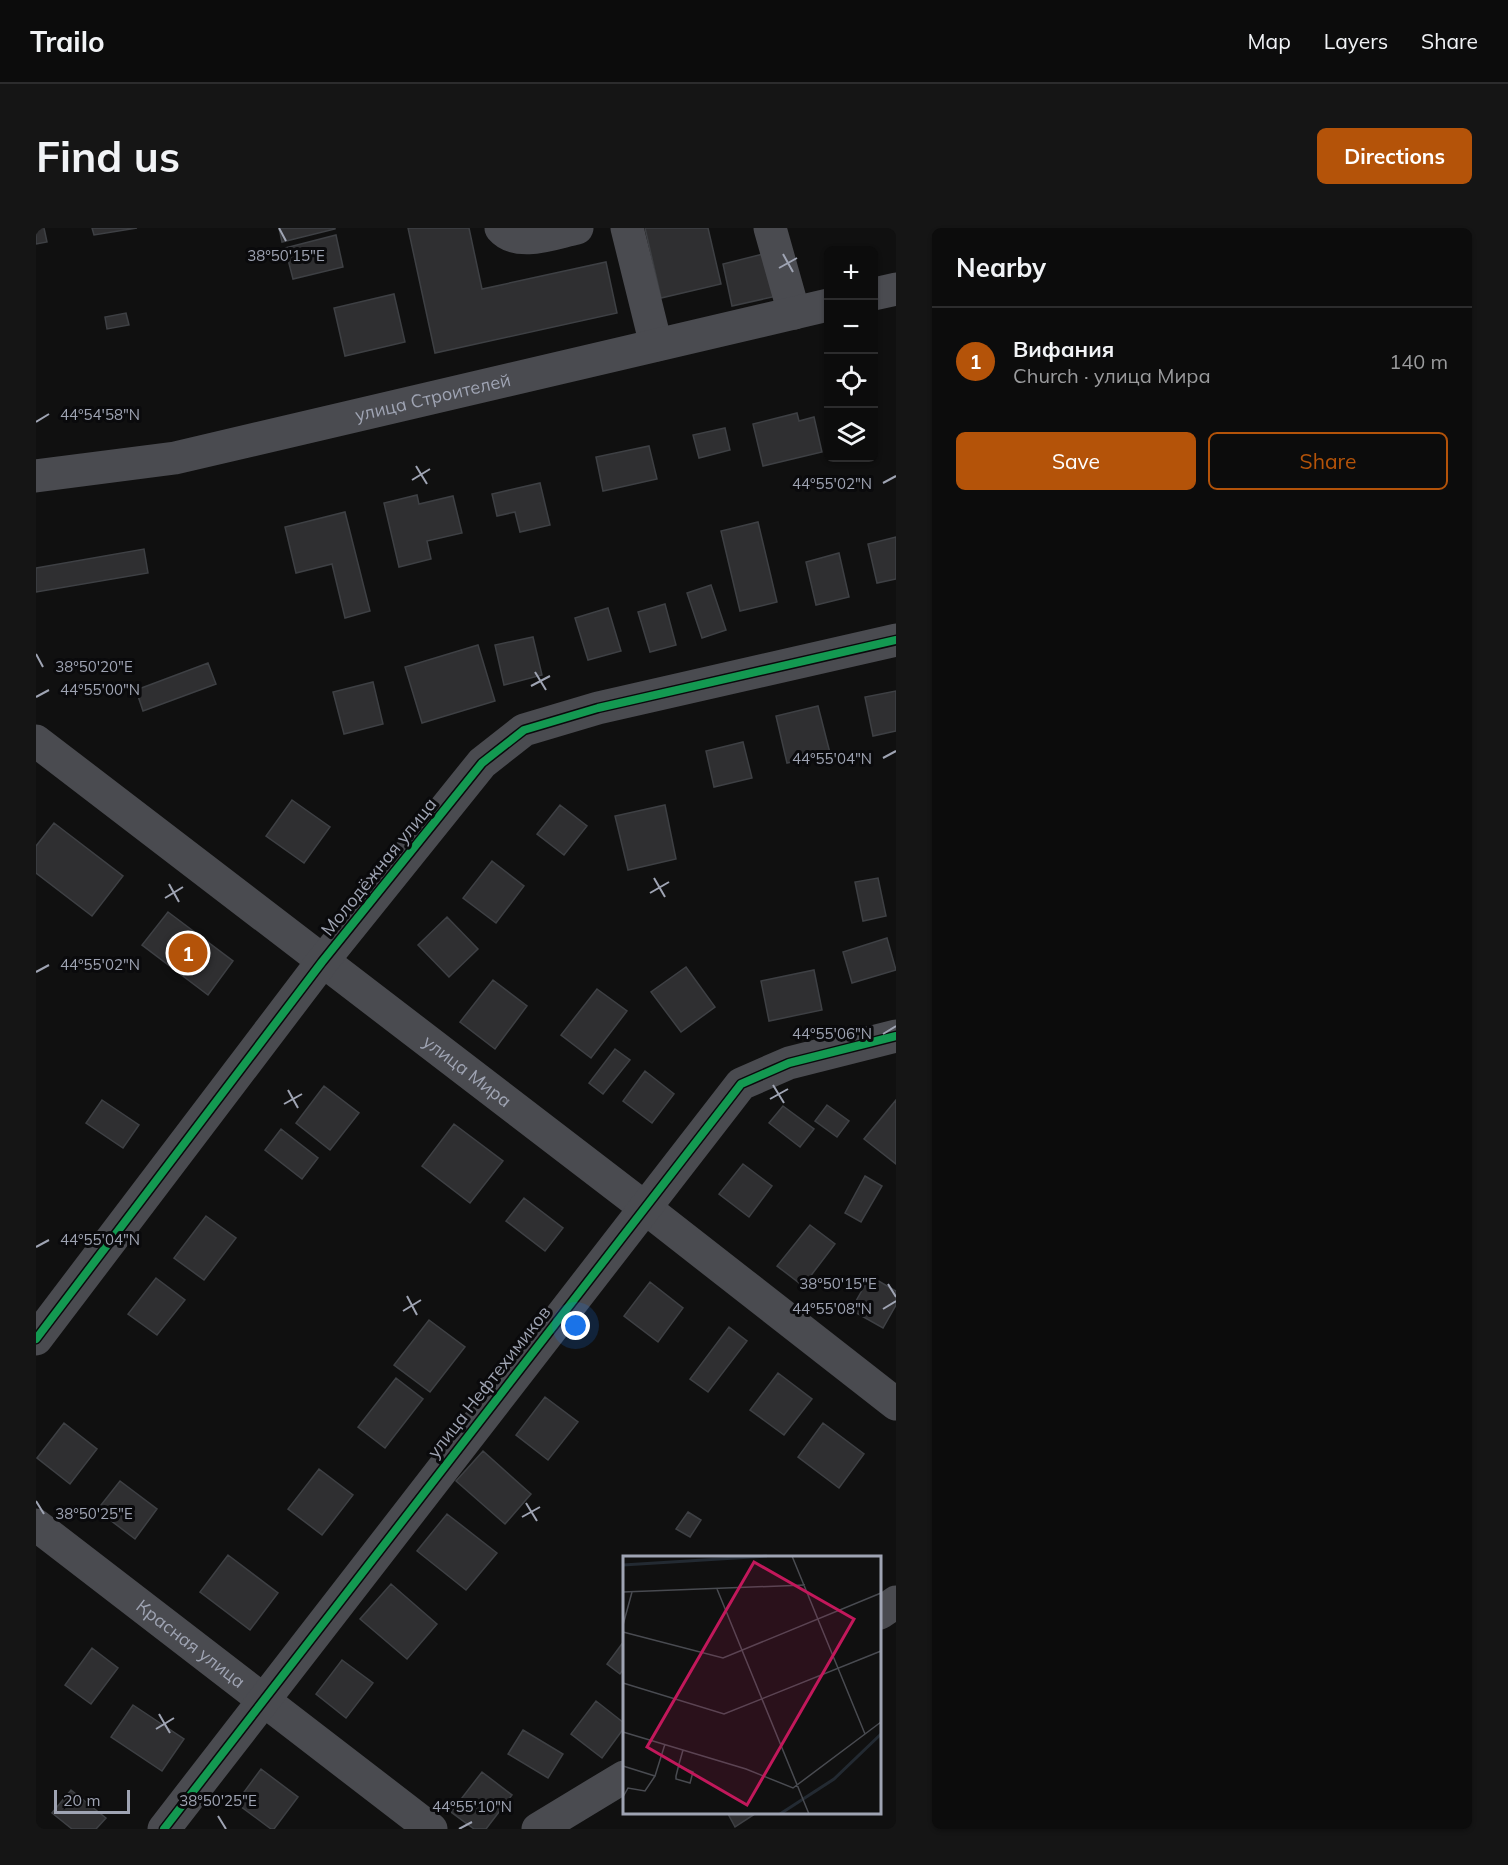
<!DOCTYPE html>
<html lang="en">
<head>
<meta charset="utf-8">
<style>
	body { margin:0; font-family:Mulish,sans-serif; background:#151515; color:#f1f3f6 }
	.controls { position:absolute; right:18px; top:18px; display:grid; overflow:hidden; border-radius:9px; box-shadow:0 2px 4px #0004 }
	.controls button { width:54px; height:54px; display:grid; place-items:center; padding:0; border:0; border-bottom:2px solid #2c2c2d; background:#0c0c0c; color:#f1f3f6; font:30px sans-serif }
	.scale { position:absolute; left:18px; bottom:15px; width:76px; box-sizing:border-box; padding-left:6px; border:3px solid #9fa4b3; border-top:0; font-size:16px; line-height:21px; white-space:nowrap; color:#9fa4b3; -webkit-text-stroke:4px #0a0a0c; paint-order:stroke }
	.you { position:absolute; left:540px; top:1098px; width:21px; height:21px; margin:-15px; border:4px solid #fff; border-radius:50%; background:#1a73e8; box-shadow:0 0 0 9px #1a73e833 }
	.badge { display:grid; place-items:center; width:39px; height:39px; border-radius:50%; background:#b45309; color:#fff; font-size:20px; font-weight:700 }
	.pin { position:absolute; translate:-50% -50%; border:3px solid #fff; box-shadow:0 2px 6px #0006 }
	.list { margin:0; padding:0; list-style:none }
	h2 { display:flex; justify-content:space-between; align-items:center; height:78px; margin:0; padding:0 24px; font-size:26px }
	h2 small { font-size:20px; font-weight:400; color:#9a9b9d }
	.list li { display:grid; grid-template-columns:39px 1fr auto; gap:18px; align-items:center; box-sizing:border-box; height:108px; padding:0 24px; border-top:2px solid #2c2c2d }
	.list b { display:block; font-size:22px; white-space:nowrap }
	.list p { margin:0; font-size:20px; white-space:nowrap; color:#9a9b9d }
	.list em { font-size:20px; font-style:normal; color:#9a9b9d }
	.actions { display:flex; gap:12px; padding:18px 24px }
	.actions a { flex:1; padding:14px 0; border:2px solid #b45309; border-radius:9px; text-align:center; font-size:21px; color:#b45309 }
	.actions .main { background:#b45309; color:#fff }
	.icon { flex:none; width:33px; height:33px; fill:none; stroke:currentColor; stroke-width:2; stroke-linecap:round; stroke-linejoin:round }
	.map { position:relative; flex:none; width:860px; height:1601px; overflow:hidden; border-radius:9px }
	header { display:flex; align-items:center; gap:36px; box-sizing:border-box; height:84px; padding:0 30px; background:#0c0c0c; border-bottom:2px solid #2c2c2d }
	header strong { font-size:28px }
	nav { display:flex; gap:33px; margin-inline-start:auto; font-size:21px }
	.intro { display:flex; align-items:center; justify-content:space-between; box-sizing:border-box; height:144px; padding:0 36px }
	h1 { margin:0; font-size:42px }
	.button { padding:15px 27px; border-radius:9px; background:#b45309; color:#fff; font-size:21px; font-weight:700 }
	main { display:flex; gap:36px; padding:0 36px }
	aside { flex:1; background:#0c0c0c; border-radius:9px; box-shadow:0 2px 4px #0004 }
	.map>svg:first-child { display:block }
	.building { fill:#2f2f31; stroke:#3e4044; stroke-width:1.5 }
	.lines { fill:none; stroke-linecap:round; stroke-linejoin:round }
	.minor { stroke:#4a4b50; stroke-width:33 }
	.cycleway-casing { stroke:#0a0a0c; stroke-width:11 }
	.cycleway { stroke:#139951; stroke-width:8 }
	.ticks { fill:none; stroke:#9fa4b3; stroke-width:2 }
	.labels { text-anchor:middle; stroke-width:6; stroke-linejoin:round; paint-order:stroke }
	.street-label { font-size:18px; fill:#9fa4b3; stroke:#0a0a0c }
	.inset-river { fill:none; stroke:#232a32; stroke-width:3 }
	.inset-road { fill:none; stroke:#494b51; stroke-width:1.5 }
	.view { fill:#c2185b; fill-opacity:0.15; stroke:#c2185b; stroke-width:3 }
	.inset-edge { fill:none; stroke:#9fa4b3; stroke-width:3 }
	.ticks-label { font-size:15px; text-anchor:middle; fill:#9fa4b3; stroke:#0a0a0c; stroke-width:6; stroke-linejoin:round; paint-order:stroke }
</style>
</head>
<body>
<header>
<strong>Trailo</strong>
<nav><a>Map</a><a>Layers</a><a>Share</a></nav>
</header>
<div class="intro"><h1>Find us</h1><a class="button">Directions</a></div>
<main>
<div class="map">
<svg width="860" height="1601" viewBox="0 0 860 1601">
	<rect width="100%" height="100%" fill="#101010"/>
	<path class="building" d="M0,0h8l3,14 -11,2z
		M56,0h45l-43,7z
		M243,0h56v1l-53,13z
		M372,0h61l13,61 124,-27 11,51 -182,40z
		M609,0h63l13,56 -60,14z
		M300,7l7,32 -50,12 -8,-31z
		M731,25l10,43 -45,10 -9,-42z
		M358,66l11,48 -60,14 -11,-48z
		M90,85l3,12 -22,4 -2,-12z
		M761,185l2,8 15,-4 8,35 -59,14 -10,-42z
		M689,200l5,22 -31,8 -6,-23z
		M613,218l8,33 -54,12 -7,-34z
		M504,255l10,42 -30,7 -5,-20 -18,4 -5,-22z
		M381,267l2,9 34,-8 9,37 -35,8 4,18 -32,8 -15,-64z
		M309,284l25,99 -25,7 -13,-54 -36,9 -11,-46z
		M722,294l19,80 -37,9 -19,-80z
		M860,309v42l-19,4 -9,-39z
		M108,321l4,24 -112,19v-24z
		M803,325l10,44 -33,8 -10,-43z
		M675,357l15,45 -24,8 -15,-45z
		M629,376l11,41 -26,7 -12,-40z
		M572,380l13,43 -33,9 -13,-42z
		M497,409l9,38 -38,10 -9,-40z
		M442,417l17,56 -73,22 -17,-56z
		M172,435l8,21 -73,27 -7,-21z
		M337,454l10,42 -39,10 -11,-42z
		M860,463v40l-23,5 -8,-39z
		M782,478l12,47 -43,10 -11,-47z
		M707,514l9,36 -38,9 -8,-36z
		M256,572l38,27 -26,36 -38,-27z
		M524,577l27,21 -23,29 -27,-21z
		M629,577l11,54 -48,11 -13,-54z
		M18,595l69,53 -31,40 -56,-43v-27z
		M456,633l32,25 -28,37 -33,-25z
		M842,650l8,38 -23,5 -8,-39z
		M132,684l65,49 -25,34 -66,-50z
		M411,689l31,32 -29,28 -31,-32z
		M851,710l9,32 -44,13 -9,-31z
		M650,739l29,40 -34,25 -30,-40z
		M778,742l8,40 -53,11 -8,-40z
		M457,752l34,26 -32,43 -35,-27z
		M561,761l30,22 -36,47 -30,-23z
		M579,821l15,11 -27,34 -14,-11z
		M609,843l29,23 -22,29 -29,-22z
		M288,858l35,27 -29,37 -34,-27z
		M66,872l37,25 -16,23 -37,-25z
		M860,872v64l-32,-25z
		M791,877l22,16 -12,16 -22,-16z
		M747,878l31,23 -14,18 -31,-24z
		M418,896l49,37 -33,42 -48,-37z
		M245,901l37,29 -16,21 -37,-29z
		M707,936l29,22 -23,31 -30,-23z
		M829,948l17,10 -21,36 -16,-9z
		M488,970l39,30 -18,23 -39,-30z
		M170,988l30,22 -32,42 -30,-22z
		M774,997l25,19 -32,42 -26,-20z
		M834,1048l26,15v14l-13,23 -32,-18z
		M120,1050l29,22 -28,35 -29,-21z
		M614,1054l33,26 -25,34 -34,-26z
		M393,1092l36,27 -35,45 -36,-27z
		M693,1099l18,14 -39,51 -18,-13z
		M742,1145l34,26 -28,36 -34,-25z
		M360,1150l27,21 -38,49 -27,-21z
		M509,1169l33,25 -30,38 -32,-25z
		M28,1195l33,26 -27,35 -33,-26z
		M787,1195l41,31 -25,34 -41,-31z
		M447,1223l48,43 -26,30 -49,-43z
		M283,1241l34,26 -31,40 -34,-26z
		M84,1253l37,28 -22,30 -38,-29z
		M652,1284l13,8 -11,17 -14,-8z
		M411,1286l50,39 -31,37 -49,-39z
		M192,1327l50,38 -28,37 -50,-38z
		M355,1356l46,40 -30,35 -47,-40z
		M588,1413v27l-4,6 -13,-10z
		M56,1420l26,20 -27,36 -26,-19z
		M306,1432l31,23 -27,35 -30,-24z
		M560,1473l28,22v5l-22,30 -31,-24z
		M97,1477l51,34 -22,32 -51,-34z
		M487,1502l40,24 -15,24 -40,-24z
		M225,1541l37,28 -24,32h-3l-35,-26z
		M446,1544l30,23 -26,34h-12l-23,-17z
		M35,1562l35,28 -10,11h-24l-20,-16z
		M691,1584h31l-23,15z"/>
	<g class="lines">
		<g class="minor">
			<path d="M465,0c17,20 55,4 76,0"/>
			<path d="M591,0l29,117"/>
			<path d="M734,0l24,85"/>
			<path d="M838,66l22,-5"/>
			<path id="s1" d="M0,248l139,-18 653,-153"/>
			<path id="s2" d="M0,513l608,466 252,197"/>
			<path d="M0,1111l286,-377 160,-199 42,-33 74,-22 298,-68"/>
			<path id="s3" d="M0,1297l395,304"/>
			<path d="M844,1385l16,-11"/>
			<path d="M128,1601l577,-745 48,-21 107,-27"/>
			<path d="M502,1601l86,-52"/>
		</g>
		<defs>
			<path id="cycleway" d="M0,1111l286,-377 160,-199 42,-33 74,-22 298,-68
				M128,1601l577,-745 48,-21 107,-27"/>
		</defs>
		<use href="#cycleway" class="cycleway-casing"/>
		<use href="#cycleway" class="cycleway"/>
	</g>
	<path class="ticks" d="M243,0l7,13M747,26l10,18M743,40l18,-10M0,194l13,-8M380,238l11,18M376,252l18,-11M847,255l13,-7M0,426l7,13M499,444l11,18M495,458l19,-10M0,469l13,-7M847,530l13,-7M618,650l11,19M133,656l10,18M614,665l19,-11M129,670l18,-11M0,744l13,-7M847,806l13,-8M737,857l11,18M252,862l10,18M734,871l18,-10M248,876l18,-10M0,1019l13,-7M852,1056l8,13M371,1068l10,19M847,1081l13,-8M367,1083l18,-11M0,1273l8,13M490,1275l11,18M486,1289l18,-10M123,1486l11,19M120,1501l18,-11M182,1588l8,13M423,1601l13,-7"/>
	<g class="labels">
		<g class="street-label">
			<text dy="6" stroke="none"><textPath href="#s1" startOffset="405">улица Строителей</textPath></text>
			<text transform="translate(343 639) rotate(-51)" y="6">Молодёжная улица</text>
			<text dy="6" stroke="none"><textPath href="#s2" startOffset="543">улица Мира</textPath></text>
			<text transform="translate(453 1154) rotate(-52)" y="6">улица Нефтехимиков</text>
			<text dy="6" stroke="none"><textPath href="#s3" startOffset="195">Красная улица</textPath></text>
		</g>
	</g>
	<g transform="translate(587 1328)">
		<rect width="258" height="258" fill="#101010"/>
		<path class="inset-river" d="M0,9l144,-9M157,258l54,-35 47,-45"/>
		<path class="inset-road" d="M58,0h52M169,0l73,178M94,33l92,225M0,36l182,-7M0,69l9,-33M0,76l100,26 158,-65M0,127l101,31 157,-63M0,176l123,37 47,19 88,-66M0,210l32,10 10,-32M55,210l15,6 -3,11 -14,-4v-3l3,-12 4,-14M0,241l5,-9 17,3 10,-15"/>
		<path class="view" d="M131,6l100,57 -107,186 -100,-58z"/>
		<rect width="258" height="258" class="inset-edge"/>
	</g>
	<g class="ticks-label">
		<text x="250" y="33">38°50'15"E</text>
		<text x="64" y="192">44°54'58"N</text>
		<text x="796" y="261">44°55'02"N</text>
		<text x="58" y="444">38°50'20"E</text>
		<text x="64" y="467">44°55'00"N</text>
		<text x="796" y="536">44°55'04"N</text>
		<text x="64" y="742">44°55'02"N</text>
		<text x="796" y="811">44°55'06"N</text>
		<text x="64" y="1017">44°55'04"N</text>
		<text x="802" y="1061">38°50'15"E</text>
		<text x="796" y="1086">44°55'08"N</text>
		<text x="58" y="1291">38°50'25"E</text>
		<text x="182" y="1578">38°50'25"E</text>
		<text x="436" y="1584">44°55'10"N</text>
	</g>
</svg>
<div class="controls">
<button>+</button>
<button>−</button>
<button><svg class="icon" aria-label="locate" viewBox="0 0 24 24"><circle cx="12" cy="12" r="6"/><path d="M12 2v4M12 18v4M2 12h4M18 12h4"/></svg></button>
<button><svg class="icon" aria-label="layers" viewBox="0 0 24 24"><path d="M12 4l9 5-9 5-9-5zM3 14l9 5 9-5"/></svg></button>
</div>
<div class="scale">20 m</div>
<div class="you"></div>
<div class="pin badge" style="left:152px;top:725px">1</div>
</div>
<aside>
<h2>Nearby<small></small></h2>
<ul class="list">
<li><span class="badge">1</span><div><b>Вифания</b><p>Church · улица Мира</p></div><em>140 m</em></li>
</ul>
<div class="actions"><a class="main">Save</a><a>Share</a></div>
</aside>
</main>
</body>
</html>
